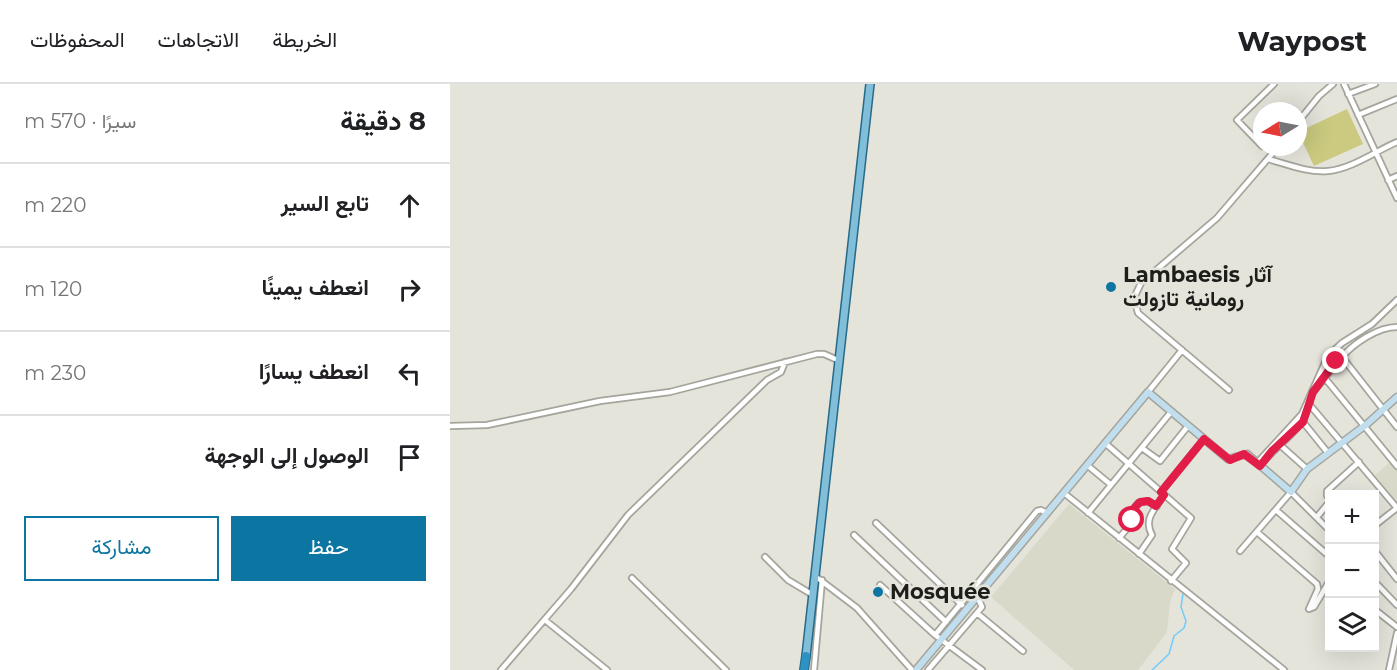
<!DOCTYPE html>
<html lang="ar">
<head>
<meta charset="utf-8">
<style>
	body { margin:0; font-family:Montserrat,Vazirmatn,sans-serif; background:#f2f2f2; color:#202124; direction:rtl }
	.controls { position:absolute; right:18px; bottom:18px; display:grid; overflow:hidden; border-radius:0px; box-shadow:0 6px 24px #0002 }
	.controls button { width:54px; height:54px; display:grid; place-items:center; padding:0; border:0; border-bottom:2px solid #e0e0e0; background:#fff; color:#202124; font:30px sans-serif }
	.compass { position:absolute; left:803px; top:18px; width:54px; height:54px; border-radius:50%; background:#fff; box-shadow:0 6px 24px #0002; rotate:260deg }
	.stop { position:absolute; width:18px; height:18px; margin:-14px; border:4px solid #e11d48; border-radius:50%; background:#fff }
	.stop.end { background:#e11d48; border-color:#fff; box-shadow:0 2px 6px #0008 }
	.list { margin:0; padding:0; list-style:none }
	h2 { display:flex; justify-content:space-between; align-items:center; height:78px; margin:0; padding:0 24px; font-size:26px }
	h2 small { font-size:20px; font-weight:400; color:#757577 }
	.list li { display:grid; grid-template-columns:39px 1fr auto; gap:18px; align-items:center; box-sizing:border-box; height:84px; padding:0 24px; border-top:2px solid #e0e0e0 }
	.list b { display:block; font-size:22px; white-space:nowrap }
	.list em { font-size:20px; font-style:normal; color:#757577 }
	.actions { display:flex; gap:12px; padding:18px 24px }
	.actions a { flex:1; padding:14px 0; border:2px solid #0d75a1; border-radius:0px; text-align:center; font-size:21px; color:#0d75a1 }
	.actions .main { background:#0d75a1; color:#fff }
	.icon { flex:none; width:33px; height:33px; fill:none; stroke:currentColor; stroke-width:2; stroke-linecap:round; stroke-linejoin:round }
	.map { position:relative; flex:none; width:947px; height:586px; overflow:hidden; direction:ltr }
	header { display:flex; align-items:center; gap:36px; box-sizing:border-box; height:84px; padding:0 30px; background:#fff; border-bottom:2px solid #e0e0e0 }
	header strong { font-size:28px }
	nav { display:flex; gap:33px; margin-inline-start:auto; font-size:21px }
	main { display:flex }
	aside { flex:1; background:#fff }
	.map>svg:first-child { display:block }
	.built { fill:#d9d9c9 }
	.pitch { fill:#cbca80 }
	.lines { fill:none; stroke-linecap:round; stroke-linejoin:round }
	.stream { stroke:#70cbfc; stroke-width:1.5 }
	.street-casing { stroke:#a5a59d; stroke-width:8 }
	.secondary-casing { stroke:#a5a59d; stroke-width:9 }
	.primary-casing { stroke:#276987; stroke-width:10 }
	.highway-casing { stroke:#276987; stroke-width:10 }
	.street { stroke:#fff; stroke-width:4.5 }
	.secondary { stroke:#c0deed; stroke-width:6 }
	.primary { stroke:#80beda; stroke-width:7 }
	.highway { stroke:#2c92c2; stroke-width:8 }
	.route { stroke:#e11d48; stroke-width:8 }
	.poi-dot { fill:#0d75a1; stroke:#e4e4db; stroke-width:2 }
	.labels { text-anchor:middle; stroke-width:5; stroke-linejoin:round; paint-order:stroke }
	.poi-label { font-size:21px; font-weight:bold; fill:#1d1d1a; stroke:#e4e4db; text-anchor:start }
</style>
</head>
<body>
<header>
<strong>Waypost</strong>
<nav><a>الخريطة</a><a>الاتجاهات</a><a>المحفوظات</a></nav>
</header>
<main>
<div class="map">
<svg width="947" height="586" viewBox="0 0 947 586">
	<rect width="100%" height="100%" fill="#e4e4db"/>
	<path class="built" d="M940,378l7,8v31l-22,-26z
		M619,420l106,85 -5,13 -3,30 -29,38h-64l-83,-73z"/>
	<path class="pitch" d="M897,25l16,35 -49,22 -16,-34z"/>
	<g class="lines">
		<path class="stream" d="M702,586l17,-16 5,-18 10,-8 2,-7 -5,-14 2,-13"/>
		<defs>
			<path id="street" d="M894,0l53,114
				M898,10l27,-10
				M908,31l39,-16
				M848,38l21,-26 14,-12
				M812,62l-25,-26 37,-36
				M818,75c19,5 40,14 60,12 23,-2 48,-20 69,-29
				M938,96l9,-4
				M947,243c-19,0 -43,16 -55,30l55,70
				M874,293l73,89
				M779,306l-91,-77 -4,-15 7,-15 76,-65 61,-71
				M864,307l28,-34
				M698,308l34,-42
				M859,320l88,104
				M853,338l25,31
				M0,342l37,-1 113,-24 70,-9 147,-38h7l16,7
				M655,359l86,75 -19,31 14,14 -15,18
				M829,360l28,25
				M692,364l18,13 28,-35
				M807,379l45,-49 26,-58 14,-13 30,-19 25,-24
				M637,381l23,19
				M810,382c19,-25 41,-32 50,-64
				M711,408l43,-53
				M614,409l220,177
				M880,414l-3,-2v-5l32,-29
				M826,426l54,47
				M638,429l83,-101
				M867,433l13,-16
				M426,439l86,82
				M924,442l23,-18
				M807,448l60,52 1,5 -9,20 5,-2 16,-27
				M404,451l92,87
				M669,454l12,-14 -1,-11 8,-10 10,-2 9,5
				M924,466l23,29
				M790,467l51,-59 39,39
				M689,470l13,-19c-9,-16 3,-26 12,-40
				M315,473l23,23 25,15
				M365,492l42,32 55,62
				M182,494l94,92
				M924,497l23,24
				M430,501l55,50 47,35
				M924,525l23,18
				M527,529l46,38
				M95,536l62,50
				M485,551l102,-124 4,-1 6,3
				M51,586l70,-81 57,-74 139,-135 14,-8 4,-10
				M364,586l8,-90
				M478,586l54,-63 -4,-9
				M939,586l8,-37"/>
			<path id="secondary" d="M466,586l232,-278 80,67 19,-5 44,38 16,-23 60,-45 30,-27"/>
			<path id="primary" d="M356,572l64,-572"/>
			<path id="highway" d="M354,586l2,-14"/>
		</defs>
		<use href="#street" class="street-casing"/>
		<use href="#secondary" class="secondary-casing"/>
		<use href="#primary" class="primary-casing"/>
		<use href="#highway" class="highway-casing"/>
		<use href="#street" class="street"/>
		<use href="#secondary" class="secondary"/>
		<use href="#primary" class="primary"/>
		<use href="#highway" class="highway"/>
	</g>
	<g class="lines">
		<path class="route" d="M682,436l-2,-7 10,-11 8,-1 8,5 8,-11 -3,-3 43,-53 26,21 14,-6 16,12 12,-15 31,-29 10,-30 23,-31"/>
	</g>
	<g class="poi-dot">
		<circle cx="661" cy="203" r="6"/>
		<circle cx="428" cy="508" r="6"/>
	</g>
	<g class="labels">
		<g class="poi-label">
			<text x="673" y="198">Lambaesis آثار<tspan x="673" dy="24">رومانية تازولت</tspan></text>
			<text x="440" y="515">Mosquée</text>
		</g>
	</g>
</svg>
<div class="controls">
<button>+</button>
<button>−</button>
<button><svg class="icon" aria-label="layers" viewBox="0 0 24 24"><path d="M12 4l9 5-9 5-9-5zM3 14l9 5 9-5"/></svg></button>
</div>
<svg class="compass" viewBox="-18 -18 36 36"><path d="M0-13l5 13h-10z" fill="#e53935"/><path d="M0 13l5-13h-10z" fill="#757577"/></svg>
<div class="stop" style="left:682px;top:436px"></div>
<div class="stop end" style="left:886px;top:277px"></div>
</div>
<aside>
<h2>8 دقيقة<small>سيرًا · 570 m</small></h2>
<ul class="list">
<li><svg class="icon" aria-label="ahead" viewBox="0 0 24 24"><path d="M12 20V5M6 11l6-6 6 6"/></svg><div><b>تابع السير</b></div><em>220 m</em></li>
<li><svg class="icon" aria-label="right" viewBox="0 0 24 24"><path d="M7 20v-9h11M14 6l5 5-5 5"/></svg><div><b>انعطف يمينًا</b></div><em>120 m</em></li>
<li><svg class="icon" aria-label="left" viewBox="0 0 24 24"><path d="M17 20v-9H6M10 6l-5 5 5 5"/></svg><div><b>انعطف يسارًا</b></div><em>230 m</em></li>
<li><svg class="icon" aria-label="arrive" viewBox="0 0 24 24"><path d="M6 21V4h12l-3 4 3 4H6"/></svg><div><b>الوصول إلى الوجهة</b></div></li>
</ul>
<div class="actions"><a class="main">حفظ</a><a>مشاركة</a></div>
</aside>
</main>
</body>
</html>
